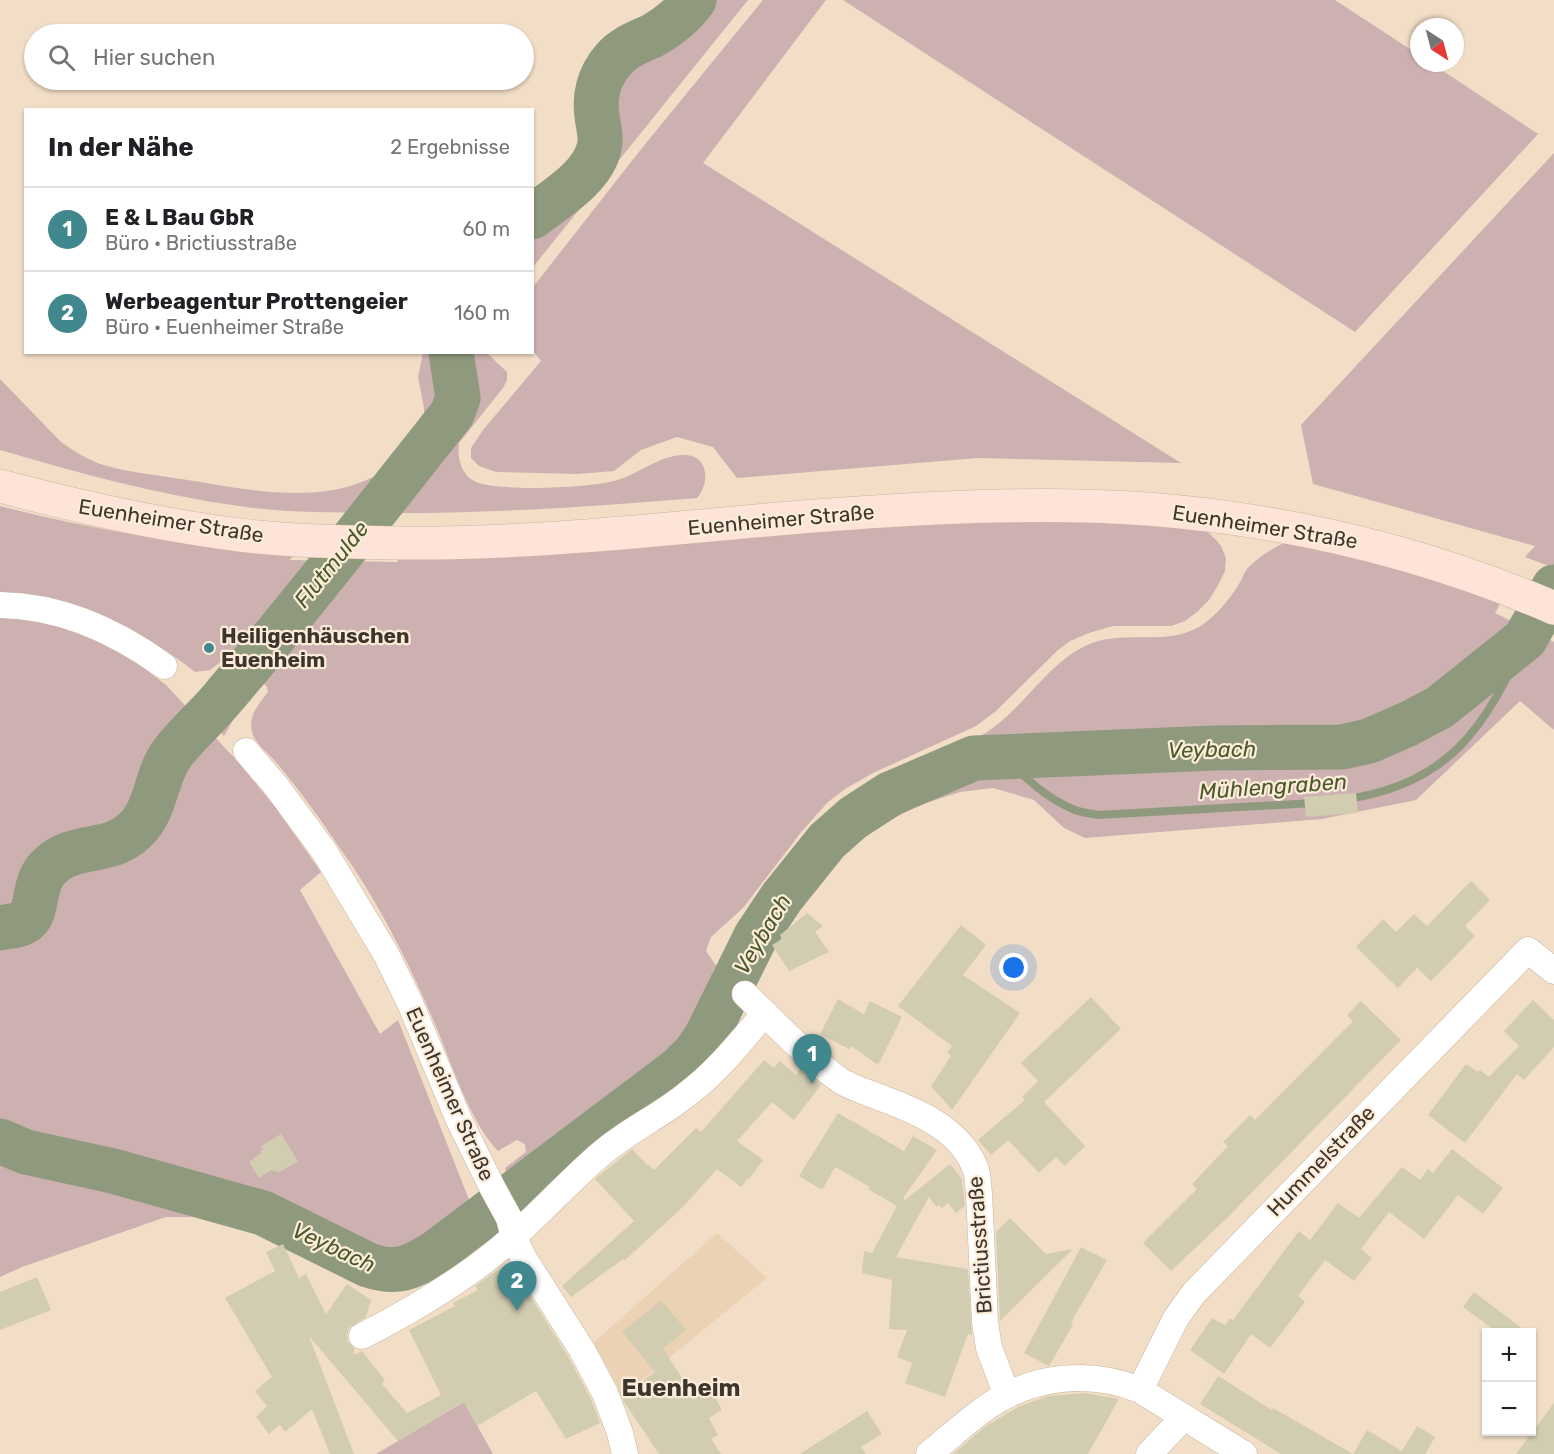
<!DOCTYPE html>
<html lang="de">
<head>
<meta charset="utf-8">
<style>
	body { margin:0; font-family:Rubik,sans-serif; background:#f6f6f6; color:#202124 }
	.controls { position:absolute; right:18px; bottom:18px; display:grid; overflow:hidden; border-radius:0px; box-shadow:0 2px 4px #0004 }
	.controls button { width:54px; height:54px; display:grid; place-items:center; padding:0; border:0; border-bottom:2px solid #e0e0e0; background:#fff; color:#202124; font:30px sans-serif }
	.compass { position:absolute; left:1410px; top:18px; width:54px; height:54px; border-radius:50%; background:#fff; box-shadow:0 2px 4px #0004; rotate:144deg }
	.you { position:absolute; left:1014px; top:968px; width:21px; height:21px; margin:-15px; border:4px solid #fff; border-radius:50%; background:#1a73e8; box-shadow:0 0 0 9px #1a73e833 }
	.badge { display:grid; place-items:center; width:39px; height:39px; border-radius:50%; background:#40878e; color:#fff; font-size:20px; font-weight:700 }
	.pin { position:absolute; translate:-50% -50px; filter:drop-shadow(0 2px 3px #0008) }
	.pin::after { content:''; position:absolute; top:32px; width:21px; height:18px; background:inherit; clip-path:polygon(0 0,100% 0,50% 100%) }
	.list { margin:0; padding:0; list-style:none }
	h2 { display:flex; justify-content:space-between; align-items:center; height:78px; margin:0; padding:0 24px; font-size:26px }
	h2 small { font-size:20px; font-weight:400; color:#757577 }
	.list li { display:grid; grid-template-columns:39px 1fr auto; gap:18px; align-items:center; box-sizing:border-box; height:84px; padding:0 24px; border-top:2px solid #e0e0e0 }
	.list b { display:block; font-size:22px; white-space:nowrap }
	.list p { margin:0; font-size:20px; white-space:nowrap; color:#757577 }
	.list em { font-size:20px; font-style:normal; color:#757577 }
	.icon { flex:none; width:33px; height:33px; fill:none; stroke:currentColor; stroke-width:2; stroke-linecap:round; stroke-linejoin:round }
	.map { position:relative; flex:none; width:1554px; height:1454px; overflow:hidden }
	.search { position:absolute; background:#fff; box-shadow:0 2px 4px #0004; left:24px; top:24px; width:510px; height:66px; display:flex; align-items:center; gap:15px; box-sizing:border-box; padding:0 21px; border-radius:33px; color:#757577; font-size:22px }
	.panel { position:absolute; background:#fff; box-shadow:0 2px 4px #0004; left:24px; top:108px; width:510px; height:246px; border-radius:0px }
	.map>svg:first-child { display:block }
	.built { fill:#ecd2b5 }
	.green { fill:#cdb0b0 }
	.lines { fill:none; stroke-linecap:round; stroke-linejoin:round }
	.stream { stroke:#8e997d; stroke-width:8 }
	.river { stroke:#8e997d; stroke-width:45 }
	.building { fill:#d2cdb1 }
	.street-casing { stroke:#c8b59e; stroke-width:27 }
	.secondary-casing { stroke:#c8b59e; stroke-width:34 }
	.street { stroke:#fff; stroke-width:26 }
	.secondary { stroke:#fee4d8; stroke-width:33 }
	.poi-dot { fill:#40878e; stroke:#fcecd9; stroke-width:2 }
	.labels { text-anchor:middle; stroke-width:4.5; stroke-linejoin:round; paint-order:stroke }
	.street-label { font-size:21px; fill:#3e362d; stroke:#fcecd9 }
	.poi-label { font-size:21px; font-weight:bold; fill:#3e362d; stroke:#fcecd9; text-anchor:start }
	.water-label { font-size:22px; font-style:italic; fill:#4a5a2b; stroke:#fcecd9 }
	.quarter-label { font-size:24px; font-weight:bold; fill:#3e362d; stroke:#fcecd9 }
</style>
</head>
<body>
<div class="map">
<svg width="1554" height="1454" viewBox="0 0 1554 1454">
	<rect width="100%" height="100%" fill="#f2dec6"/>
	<path class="built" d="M717,1233l50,45 -146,119 -29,-53z"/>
	<path class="green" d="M671,0h77l-215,267v-69c20,-15 42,-34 47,-60 2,-10 0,-19 0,-28 -2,-18 3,-38 13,-53 20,-28 55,-33 78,-57z
		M763,0h63l-123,163 478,300 -203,-5 -241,20 -24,-31 -36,-10 -36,13 -27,21 -37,3 -81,-2 -17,-6 -8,-8v-10l12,-18 58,-69 -8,-10v-64l109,-139z
		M843,0h492l84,55v8h12l107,71 -183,198z
		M1554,153v415l-29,-11 10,-11 -222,-62 -12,-59z
		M423,353h64l20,19v8l-4,8 -44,55c-2,14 2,33 17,39 25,10 116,6 142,-2 22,-7 41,-24 65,-25 25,-1 28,27 14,43 -107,9 -215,16 -322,15 -46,-1 -90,0 -136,-7 -81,-11 -160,-33 -239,-56v-71l61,63c11,8 26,17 39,22 26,8 55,11 81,15 60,9 132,27 190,-1 21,-10 37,-33 53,-50v-20l-6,-31z
		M0,506c97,25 194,40 294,48l-4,6 107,2 3,-6 249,-12 310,-22 133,-1 109,8 8,4 7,7 5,6 5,12 -1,13 -8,16 -8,13 -12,12 -12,9 -14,5h-58l-24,7 -19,8 -13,10 -61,60 -20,15 -103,47 -28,16 -17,13 -26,29 -59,77 -32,29 -5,14 11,16 -4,3 6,9 4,-3 2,2 -1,2 20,29 -15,27 -17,25 -191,151 -19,-33 5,-3 -2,-8 21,-16 -1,-8 -8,-4 -19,11c-29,-31 -46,-87 -63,-127 -22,-52 -50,-109 -82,-157 -25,-36 -50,-74 -79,-107 -6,-7 -20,-18 -22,-28 -4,-16 6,-27 16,-40l-1,-5 -3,-3c-9,7 -20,16 -25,25 -6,9 -9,18 -15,27l-35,-37 9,2 6,-2 23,-27 3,-5 -3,-5 -4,-2 -13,10 -15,2c-58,-46 -121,-75 -195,-80z
		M1289,541l100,23 112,38 -6,11 59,29v88l-34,-29 -104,99 -94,19 -237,19 -21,-10 -30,-28 -41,-12 -33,4 -43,14 -55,29 -23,18 -71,85 -20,44 -4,-7c32,-67 76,-129 139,-170l-5,-9c-19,13 -38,26 -54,43 -35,37 -62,81 -89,124h-6c-9,-22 19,-45 32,-61 28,-34 51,-77 87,-103 43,-30 95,-40 139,-67 37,-24 58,-66 98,-86 37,-18 79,1 114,-19 16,-10 31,-28 40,-43 3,-4 4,-9 6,-12 8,-12 32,-27 44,-31z
		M0,617l46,6 38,12 45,22 37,28 74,79 35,43 46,65 -21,18 80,144 18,-14 72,182 5,2 7,-6 17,28 -78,53 -14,6 -14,2 -13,-2 -18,-6 -91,-47 -51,-15h-54l-144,50 -22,10z
		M464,1402l29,52h-117z"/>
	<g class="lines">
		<path class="stream" d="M1004,756c20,21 43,43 71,54 7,3 16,3 23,5l216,-12
			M1347,799c102,-15 139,-72 178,-160"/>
		<path class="river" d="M532,217c23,-18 60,-39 67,-69 3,-10 -1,-22 -2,-32 -3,-20 2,-40 16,-56 10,-12 25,-18 39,-24 16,-9 31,-21 42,-36
			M0,928c8,-2 20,-2 26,-7 13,-10 6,-37 22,-53 26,-27 60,-12 86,-37 24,-21 20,-55 40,-80 16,-20 36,-37 52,-57 78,-91 151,-186 226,-280l6,-16 -7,-46
			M0,1141l26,11 87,19 150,42 105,52c29,10 42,3 67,-12l244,-184 16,-16 11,-16 50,-101 26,-39 45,-56 26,-23 37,-24 84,-36 240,-10 128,-1 27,-6 39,-17 32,-17 85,-68 29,-52"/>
	</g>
	<path class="building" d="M1356,793l2,20 -52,4 -2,-20z
		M1471,881l19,19 -25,26 10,10 -44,45 -14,-13 -19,20 -42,-41 27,-28 13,13 18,-18 13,12z
		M807,913l16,13 -8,6 14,20 -40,19 -17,-26 10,-6 -2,-4z
		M961,925l25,20 -23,30 57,38 -68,97 -21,-24 20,-30 -4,-3 5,-7 -54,-40z
		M1091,997l30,32 -77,73 41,44 -20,20 -9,-9 -17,16 -31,-33 -17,15 -13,-15 47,-40 -3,-3 16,-16 -17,-18z
		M838,999l26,15 6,-13 32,16 -24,48 -27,-19 -2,3 -29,-15z
		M1533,1000l21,20v27l-30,33 -7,-6 -52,69 -37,-28 38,-51 12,8 2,-2 9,7 30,-31 -15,-15z
		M1361,1001l40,39 -174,178 -56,53 -28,-28 54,-54 -5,-5 36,-38 -5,-4 27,-27 5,5 98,-99 -6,-6z
		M764,1060l10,8 6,-7 16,14 5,-7 20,17 -27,35 -22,-18 -35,39 26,19 -14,19 -1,-1 -7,9 -24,-18 -33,37 -60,55 -1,-2 -52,38 -9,-11 72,-65 -39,-42 37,-30 16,17 1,-1 5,5 42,-42 5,4z
		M838,1113l66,38 9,-15 24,14 -34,48 2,2 45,-36 12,15 3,27 -9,7 -8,-10 -6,5 -3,-3 -2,2 -8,-10 -33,60 72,12 4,66 -4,-1 -23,63 -40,-14 7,-20 -15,-6 10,-27 -18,-1 3,-49 -30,-7 2,-22 8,2 25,-47 -29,-17 2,-2 -35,-20 -13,23 -23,-14z
		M281,1134l17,27 -20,12 -2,-3 -2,2 -2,-2 -13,8 -10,-16 12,-9 -1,-2 3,-2 -2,-3z
		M1452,1149l51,39 -20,26 -25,-19 -34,44 -35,-27 -28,37 11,9 -18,23 -29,-21 -27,36 7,6 -35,46 -19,-14 -27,40 -34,-24 22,-32 13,7 5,-7 3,2 66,-89 11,9 28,-37 21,15 43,-51 18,13 8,-11 5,4z
		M1010,1218l36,36 27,-5 -73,72 -4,-89z
		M283,1244l16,34 7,-4 20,40 21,-30 24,16 -5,17 -17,11 -2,7 1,7 7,7 -2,6 9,-4 23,29 -3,4 25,29 34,-18 -32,-65 46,-24 -2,-3 25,-13 -3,-4 30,-21 27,34 37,59 22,41 9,24 -34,16 -30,-48 -59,35 -13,-24 -66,39 -89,-105 45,118h-24l-18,-45 -27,23 -5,-7 -11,9 -13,-17 11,-11 -12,-15 17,-14 -47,-79 50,-27 -9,-19z
		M1081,1247l26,13 -33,57 -3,7 2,1 -24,41 -25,-13z
		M37,1277l14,33 -51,20v-38z
		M1474,1292l49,37 -2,3h-24l-34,-25z
		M661,1300l25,30 -23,19 32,48 12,-14 15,27 -13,8 9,17 -7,4 10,15h-62l-35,-52 -2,-6 33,-24 -33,-40z
		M1218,1376l54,34 1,-2 80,46 14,-24 35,21 15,-25 18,11 -10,17h-144l-81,-50z
		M1083,1393l36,6 -31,55h-135l33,-28 32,-19 30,-11z
		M1554,1403v51h-38z
		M867,1411l15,23 -21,13 5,7h-66z"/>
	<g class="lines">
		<defs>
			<path id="street" d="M0,605c60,1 116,26 164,61
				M246,751l30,35 48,65 62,103 24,49 49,117 33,67 17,31 5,19 9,20 59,93 23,43 15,40 5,21
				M745,994c31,30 62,63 96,87 13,8 29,12 43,18 36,13 78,32 92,71 2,7 2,16 3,23l6,129 4,26 18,47
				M362,1336c47,-24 93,-51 135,-85 37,-30 69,-68 106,-99 26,-22 57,-36 83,-57 31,-23 54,-53 79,-82
				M1140,1390l36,-72 18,-25 334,-343 26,21
				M929,1454c20,-16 40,-35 61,-49 45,-30 101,-35 150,-15l104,64
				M1149,1454l35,-37"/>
			<path id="secondary" d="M0,486c79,21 158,39 240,49 54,7 111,7 166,8 132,1 263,-15 395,-26 115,-9 232,-16 347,-8 141,11 276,43 406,99"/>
		</defs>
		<use href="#street" class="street-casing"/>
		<use href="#secondary" class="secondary-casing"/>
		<use href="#street" class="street"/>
		<use href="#secondary" class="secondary"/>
	</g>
	<circle class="poi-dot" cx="209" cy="648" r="6"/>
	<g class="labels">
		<g class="street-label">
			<text transform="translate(781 520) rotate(-5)" y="7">Euenheimer Straße</text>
			<text transform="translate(171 521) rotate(9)" y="7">Euenheimer Straße</text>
			<text transform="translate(1265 527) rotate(9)" y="7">Euenheimer Straße</text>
			<text transform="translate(450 1094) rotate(66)" y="7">Euenheimer Straße</text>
			<text transform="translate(1321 1161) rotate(-46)" y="7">Hummelstraße</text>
			<text transform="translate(980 1245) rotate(-94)" y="7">Brictiusstraße</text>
		</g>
		<g class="poi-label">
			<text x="221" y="643">Heiligenhäuschen<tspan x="221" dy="24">Euenheim</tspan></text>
		</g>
		<g class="water-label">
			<text transform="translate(331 564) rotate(-51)" y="8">Flutmulde</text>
			<text transform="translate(1212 749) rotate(-1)" y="8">Veybach</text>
			<text transform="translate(1273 786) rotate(-4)" y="8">Mühlengraben</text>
			<text transform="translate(762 934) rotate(-59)" y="8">Veybach</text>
			<text transform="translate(334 1247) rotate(25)" y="8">Veybach</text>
		</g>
		<g class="quarter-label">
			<text x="681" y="1396">Euenheim</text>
		</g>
	</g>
</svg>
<div class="controls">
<button>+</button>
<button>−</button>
</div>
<svg class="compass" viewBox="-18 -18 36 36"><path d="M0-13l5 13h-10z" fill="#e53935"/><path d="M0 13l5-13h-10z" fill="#757577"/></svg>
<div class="you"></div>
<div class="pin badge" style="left:812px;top:1084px">1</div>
<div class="pin badge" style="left:517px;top:1311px">2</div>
<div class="search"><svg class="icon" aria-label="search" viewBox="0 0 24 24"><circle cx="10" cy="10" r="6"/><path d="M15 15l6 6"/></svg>Hier suchen</div>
<section class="panel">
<h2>In der Nähe<small>2 Ergebnisse</small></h2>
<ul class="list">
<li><span class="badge">1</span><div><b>E &amp; L Bau GbR</b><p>Büro · Brictiusstraße</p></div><em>60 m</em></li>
<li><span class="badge">2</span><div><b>Werbeagentur Prottengeier</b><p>Büro · Euenheimer Straße</p></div><em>160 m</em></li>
</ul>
</section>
</div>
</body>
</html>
